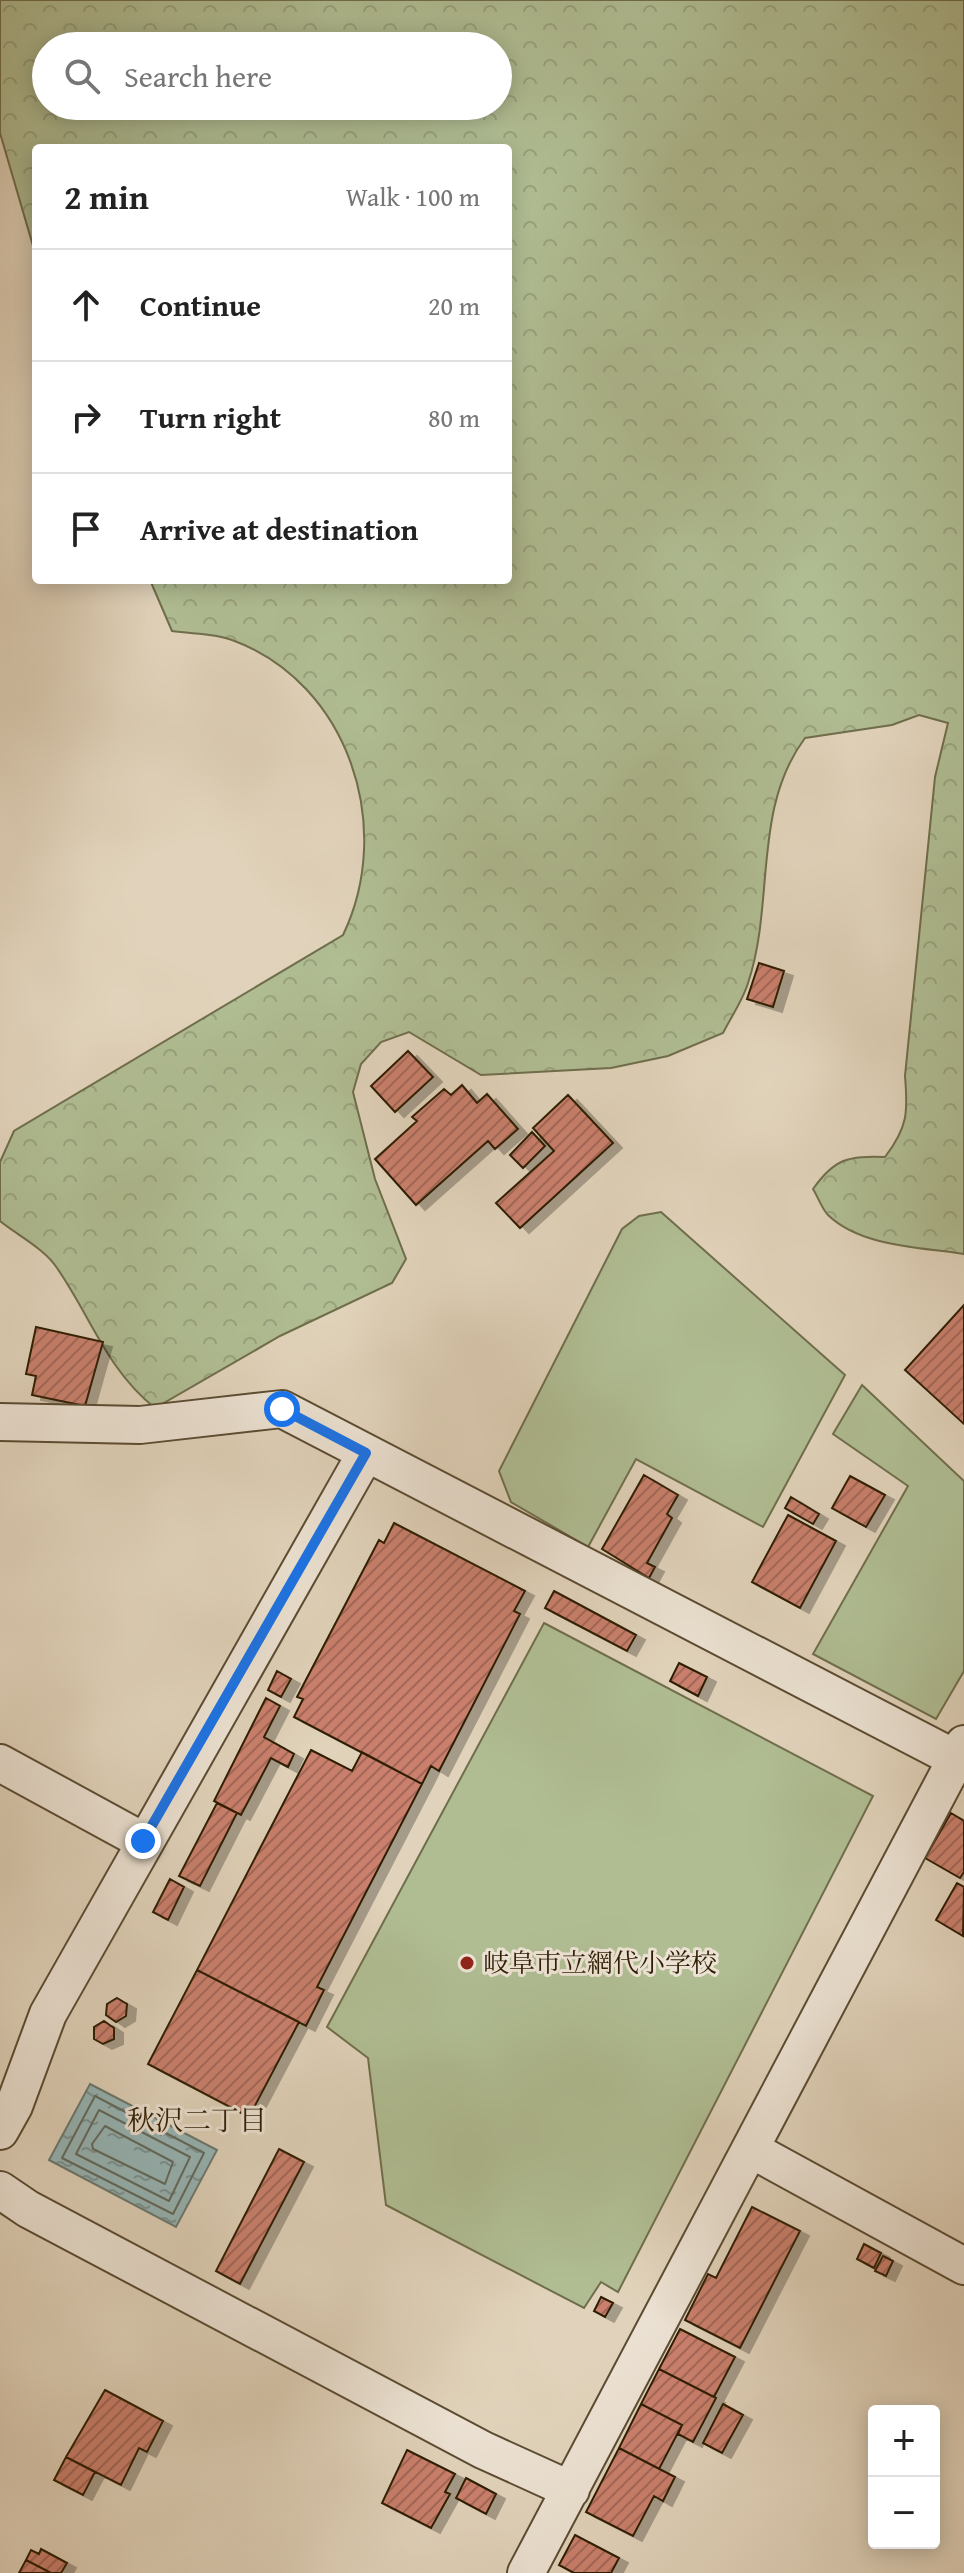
<!DOCTYPE html>
<html lang="en">
<head>
<meta charset="utf-8">
<style>
	body { margin:0; font-family:"Gentium Book Plus","Noto Serif JP",serif; background:#f2f2f2; color:#222 }
	.controls { position:absolute; right:24px; bottom:24px; display:grid; overflow:hidden; border-radius:8px; box-shadow:0 4px 20px #0003 }
	.controls button { width:72px; height:72px; display:grid; place-items:center; padding:0; border:0; border-bottom:2px solid #e0e0e0; background:#fff; color:#222; font:40px sans-serif }
	.stop { position:absolute; width:24px; height:24px; margin:-18px; border:6px solid #1a73e8; border-radius:50%; background:#fff }
	.stop.end { background:#1a73e8; border-color:#fff; box-shadow:0 2px 8px #0008 }
	.list { margin:0; padding:0; list-style:none }
	h2 { display:flex; justify-content:space-between; align-items:center; height:104px; margin:0; padding:0 32px; font-size:34px }
	h2 small { font-size:26px; font-weight:400; color:#767676 }
	.list li { display:grid; grid-template-columns:52px 1fr auto; gap:24px; align-items:center; box-sizing:border-box; height:112px; padding:0 32px; border-top:2px solid #e0e0e0 }
	.list b { display:block; font-size:30px; white-space:nowrap }
	.list em { font-size:26px; font-style:normal; color:#767676 }
	.icon { flex:none; width:44px; height:44px; fill:none; stroke:currentColor; stroke-width:2; stroke-linecap:round; stroke-linejoin:round }
	.map { position:relative; flex:none; width:964px; height:2573px; overflow:hidden }
	.search { position:absolute; background:#fff; box-shadow:0 4px 20px #0003; left:32px; top:32px; width:480px; height:88px; display:flex; align-items:center; gap:20px; box-sizing:border-box; padding:0 28px; border-radius:44px; color:#767676; font-size:30px }
	.panel { position:absolute; background:#fff; box-shadow:0 4px 20px #0003; left:32px; top:144px; width:480px; height:440px; border-radius:8px }
	.map>svg:first-child { display:block }
	.grass { fill:#b0bd93; stroke:#6f6e4c; stroke-width:2 }
	.forest { fill:url(#forest-crowns); stroke:#6f6e4c; stroke-width:2; fill-rule:evenodd }
	.water { fill:url(#water-ripples); stroke:#6c7970; stroke-width:2 }
	.lines { fill:none; stroke-linecap:round; stroke-linejoin:round }
	.shore { stroke:#626a5e; stroke-width:2 }
	.building { fill:url(#building-hatch); stroke:#2e1e05; stroke-width:2; filter:url(#shadow) }
	.minor-casing { stroke:#5b4b32; stroke-width:40 }
	.minor { stroke:#ece2d3; stroke-width:36 }
	.route { stroke:#1a73e8; stroke-width:10 }
	.poi-dot { fill:#8f2418; stroke:#ece2d3; stroke-width:3 }
	.labels { text-anchor:middle; stroke-width:6; stroke-linejoin:round; paint-order:stroke }
	.poi-label { font-size:26px; fill:#2e1e05; stroke:#ece2d3; text-anchor:start }
	.neighbourhood-label { font-size:28px; fill:#2e1e05; stroke:#ece2d3 }
</style>
</head>
<body>
<div class="map">
<svg width="964" height="2573" viewBox="0 0 964 2573">
	<defs>
		<pattern id="forest-crowns" width="20" height="18" patternUnits="userSpaceOnUse" patternTransform="scale(2)"><rect width="20" height="18" fill="#b0bd93"/><path d="M2 6a3 3 0 1 1 6 0M12 15a3 3 0 1 1 6 0" fill="none" stroke="#98a27d"/></pattern>
		<pattern id="water-ripples" width="26" height="14" patternUnits="userSpaceOnUse" patternTransform="scale(2)"><rect width="26" height="14" fill="#96b6b7"/><path d="M2 4q2-2 4 0t4 0M15 11q2-2 4 0t4 0" fill="none" stroke="#7b9393"/></pattern>
		<pattern id="building-hatch" width="6" height="6" patternUnits="userSpaceOnUse" patternTransform="scale(2)"><rect width="6" height="6" fill="#ca806d"/><path d="M-1 1l2-2M0 6l6-6M5 7l2-2" fill="none" stroke="#a46858"/></pattern>
		<filter id="shadow"><feDropShadow dx="9" dy="5" stdDeviation="0" flood-color="#0004"/></filter>
	</defs>
	<rect width="100%" height="100%" fill="#e1d3bb"/>
	<filter id="stains"><feTurbulence type="fractalNoise" baseFrequency=".0025" numOctaves="4"/><feColorMatrix values="0 0 0 0 .2 0 0 0 0 .09 0 0 0 0 .02 0 0 0 .5 -.17"/></filter>
	<radialGradient id="worn" r=".72"><stop offset=".6" stop-color="#630" stop-opacity="0"/><stop offset="1" stop-color="#630" stop-opacity=".3"/></radialGradient>
	<path class="grass" d="M661,1212l184,163 -82,152 -127,-68 -48,88 -77,-45 -12,-31 123,-242 17,-13z
		M862,1385l102,96v190l-28,48 -123,-65 95,-168 -75,-52z
		M544,1623l329,173 -255,496 -17,-10 -17,26 -198,-103 -18,-147 -41,-31z"/>
	<path class="forest" d="M0,0h964v1254c-43,-7 -103,-7 -136,-39 -6,-6 -10,-18 -15,-26 22,-31 35,-33 72,-32 23,-30 23,-45 20,-81l30,-299 13,-54 -29,-8 -27,10 -87,13c-53,71 -30,165 -57,245 -5,17 -17,34 -25,50l-55,23 -57,12 -130,7 -72,-43 -28,10 -20,22 -8,28 22,87 31,80 -14,24 -112,53 -125,72c-48,-38 -64,-91 -98,-140 -12,-19 -40,-33 -57,-47v-59l14,-31 329,-196c52,-108 6,-252 -111,-295 -17,-7 -41,-6 -60,-9l-22,-51h358v-432h-472v108l-36,-123zM46,46h452v60h-452z"/>
	<path class="water" d="M90,2084l127,66 -41,77 -127,-67z"/>
	<g class="lines">
		<path class="shore" d="M95,2096l109,57 -31,61 -111,-56z
			M99,2110l91,47 -21,44 -93,-47z
			M105,2126l68,36 -8,22 -72,-35 -1,-5z"/>
	</g>
	<path class="building" d="M759,963l25,8 -11,36 -26,-8z
		M408,1051l25,26 -38,35 -24,-26z
		M462,1085l15,18 10,-9 31,35 -23,20 -7,-8 -72,64 -41,-46 42,-38 -5,-4 32,-28 7,6z
		M568,1095l45,48 -93,85 -24,-25 58,-52 -21,-23z
		M532,1132l13,14 -22,22 -13,-13z
		M964,1305v119l-59,-54z
		M36,1327l67,15 -18,64 -53,-11 4,-19 -10,-2z
		M644,1475l34,20 -11,19 5,4 -25,45 8,4 -6,11 -47,-29z
		M850,1476l35,19 -19,32 -34,-19z
		M791,1497l28,17 -6,10 -28,-16z
		M788,1515l48,26 -36,67 -48,-26z
		M394,1523l131,68 -11,20 6,3 -81,157 -8,-5 -9,18 -128,-67 9,-18 -6,-2 82,-157 5,3z
		M554,1591l82,44 -9,16 -82,-43z
		M679,1663l28,14 -9,19 -28,-15z
		M277,1671l14,8 -10,18 -13,-7z
		M266,1698l14,8 -16,31 30,17 -6,13 -17,-9 -30,57 -27,-14z
		M311,1750l41,21 10,-19 60,32 -105,203 7,3 -18,36 -109,-56z
		M217,1803l20,10 -37,73 -21,-10z
		M951,1813l13,8v51l-4,6 -35,-20z
		M170,1879l14,8 -16,33 -15,-8z
		M957,1883l7,4 -1,49 -27,-16z
		M197,1970l102,52 -50,95 -101,-53z
		M117,1998l10,6 -1,12 -10,6 -10,-7 1,-11z
		M104,2021l10,7v11l-11,5 -9,-5v-12z
		M279,2149l25,13 -64,122 -24,-13z
		M752,2207l48,24 -60,117 -55,-28 23,-46 8,4z
		M864,2244l17,9 -7,15 -17,-9z
		M883,2256l10,5 -7,15 -11,-5z
		M601,2297l12,6 -8,14 -11,-6z
		M680,2329l55,28 -21,40 -55,-28z
		M659,2369l57,29 -23,44 -15,-8 4,-9 -41,-21z
		M105,2390l58,31 -16,31 -8,-4 -18,37 -55,-28z
		M641,2404l41,21 -23,44 -40,-21z
		M723,2404l20,11 -21,38 -19,-10z
		M619,2448l56,29 -12,24 -9,-5 -21,40 -47,-24z
		M407,2450l48,24 -10,18 5,2 -19,34 -49,-25z
		M66,2457l29,15 -12,23 -29,-15z
		M466,2478l30,16 -10,20 -30,-16z
		M575,2535l44,23 -8,15h-37l-15,-8z
		M41,2549l26,14 -6,10h-10l-25,-13 5,-10 8,4z
		M26,2560l25,13h-32z"/>
	<g class="lines">
		<defs>
			<path id="minor" d="M0,1422l140,3 142,-16 682,354
				M0,1763l143,78
				M0,2131l14,-25 34,-92 318,-561
				M752,2150l212,116
				M0,2190l28,19 455,241 88,40
				M526,2573l438,-829"/>
		</defs>
		<use href="#minor" class="minor-casing"/>
		<use href="#minor" class="minor"/>
	</g>
	<g class="lines">
		<path class="route" d="M143,1841l223,-388 -84,-44"/>
	</g>
	<circle class="poi-dot" cx="467" cy="1963" r="8"/>
	<g class="labels">
		<g class="poi-label">
			<text x="483" y="1972">岐阜市立網代小学校</text>
		</g>
		<g class="neighbourhood-label">
			<text x="197" y="2130">秋沢二丁目</text>
		</g>
	</g>
	<rect width="100%" height="100%" filter="url(#stains)"/>
	<rect width="100%" height="100%" fill="url(#worn)"/>
</svg>
<div class="controls">
<button>+</button>
<button>−</button>
</div>
<div class="stop" style="left:282px;top:1409px"></div>
<div class="stop end" style="left:143px;top:1841px"></div>
<div class="search"><svg class="icon" aria-label="search" viewBox="0 0 24 24"><circle cx="10" cy="10" r="6"/><path d="M15 15l6 6"/></svg>Search here</div>
<section class="panel">
<h2>2 min<small>Walk · 100 m</small></h2>
<ul class="list">
<li><svg class="icon" aria-label="ahead" viewBox="0 0 24 24"><path d="M12 20V5M6 11l6-6 6 6"/></svg><div><b>Continue</b></div><em>20 m</em></li>
<li><svg class="icon" aria-label="right" viewBox="0 0 24 24"><path d="M7 20v-9h11M14 6l5 5-5 5"/></svg><div><b>Turn right</b></div><em>80 m</em></li>
<li><svg class="icon" aria-label="arrive" viewBox="0 0 24 24"><path d="M6 21V4h12l-3 4 3 4H6"/></svg><div><b>Arrive at destination</b></div></li>
</ul>
</section>
</div>
</body>
</html>
